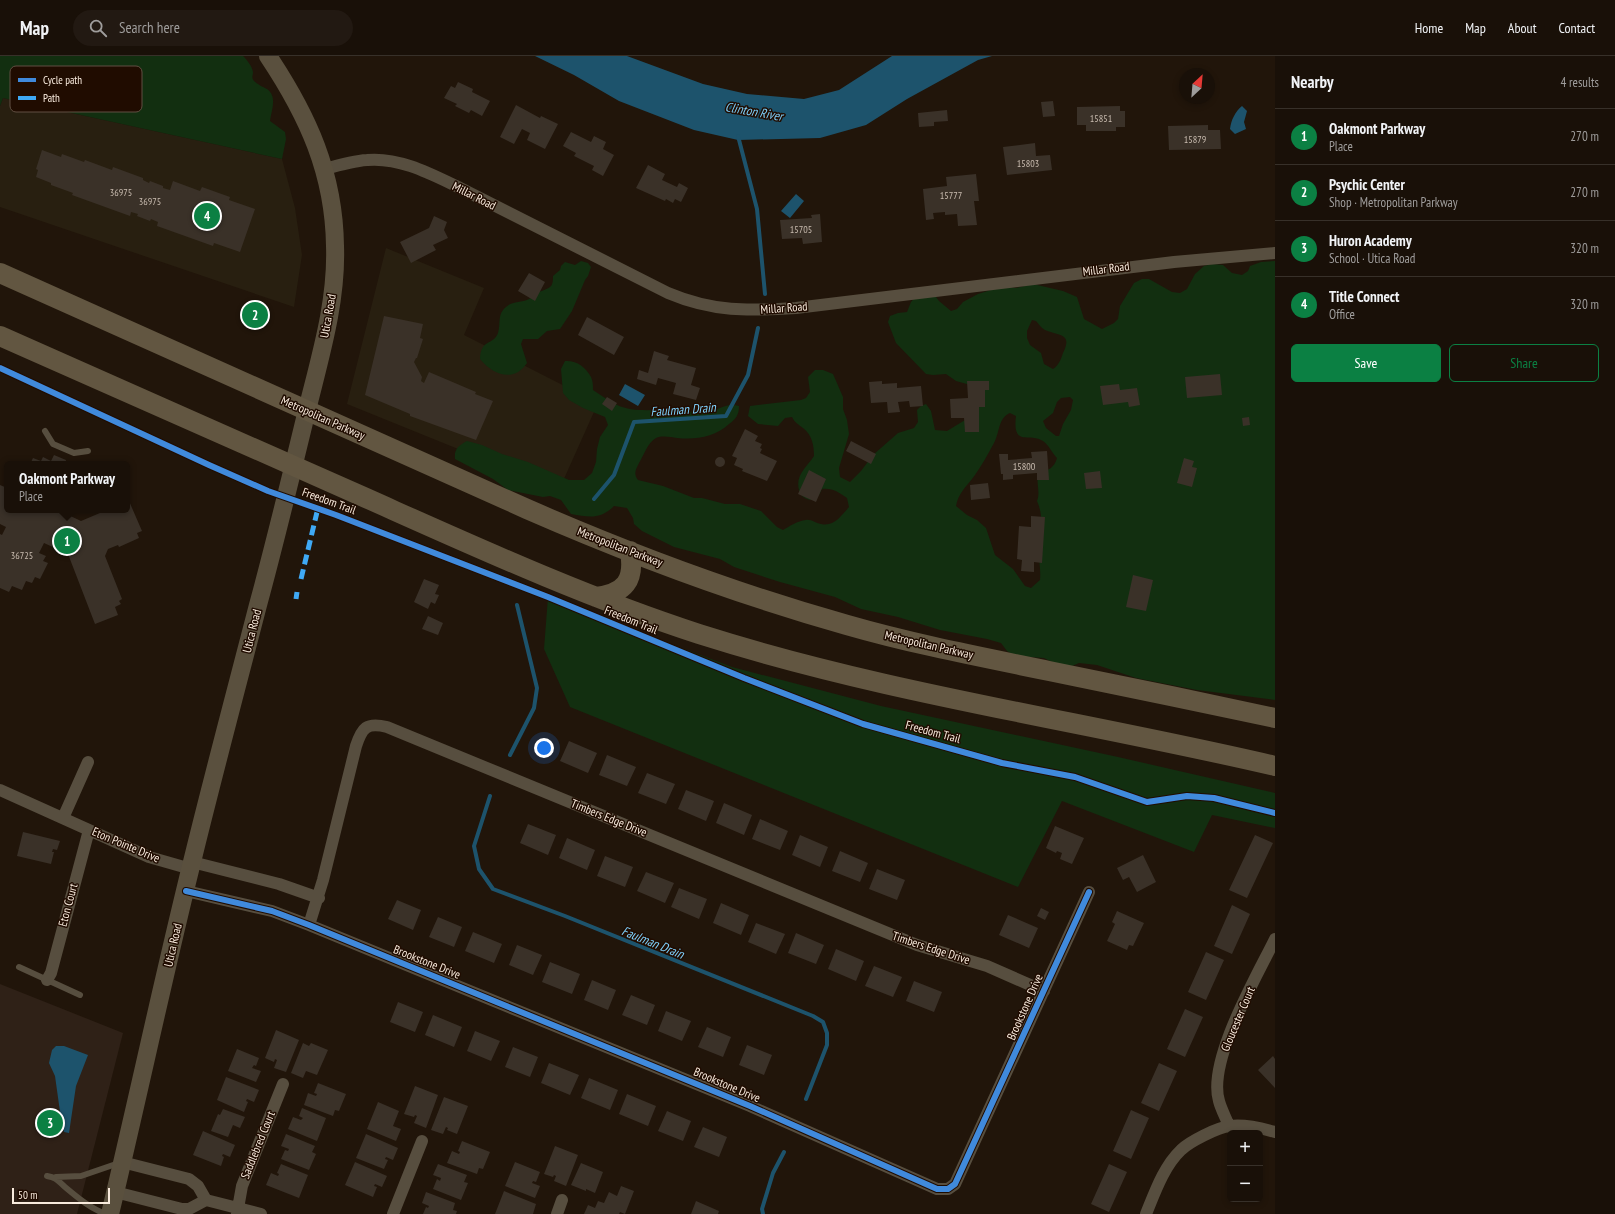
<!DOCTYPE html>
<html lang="en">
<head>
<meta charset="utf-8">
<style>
	body { margin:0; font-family:"PT Sans Narrow",sans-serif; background:#221912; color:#f1f3f6 }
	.controls { position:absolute; right:12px; bottom:12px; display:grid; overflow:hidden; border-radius:6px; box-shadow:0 2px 6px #0003 }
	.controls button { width:36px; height:36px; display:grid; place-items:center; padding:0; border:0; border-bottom:1px solid #373029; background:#191008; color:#f1f3f6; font:20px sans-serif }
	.compass { position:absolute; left:1179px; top:12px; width:36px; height:36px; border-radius:50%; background:#191008; box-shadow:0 2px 6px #0003; rotate:26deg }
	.scale { position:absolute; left:12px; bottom:10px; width:98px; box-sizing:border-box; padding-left:4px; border:2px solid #f9ebdd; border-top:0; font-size:11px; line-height:14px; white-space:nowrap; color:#f9ebdd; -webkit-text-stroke:3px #200c00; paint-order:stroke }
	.you { position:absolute; left:544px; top:692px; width:14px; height:14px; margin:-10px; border:3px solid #fff; border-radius:50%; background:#1a73e8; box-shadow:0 0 0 6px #1a73e833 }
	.badge { display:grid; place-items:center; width:26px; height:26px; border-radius:50%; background:#0b8043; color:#fff; font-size:13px; font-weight:700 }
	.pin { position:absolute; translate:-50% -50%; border:2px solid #fff; box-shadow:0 1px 4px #0006 }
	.popup { position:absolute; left:4px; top:405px; width:126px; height:52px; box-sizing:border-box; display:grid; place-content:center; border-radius:6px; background:#191008; filter:drop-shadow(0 1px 3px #0005); font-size:13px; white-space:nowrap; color:#9f9d9c }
	.popup b { font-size:15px; color:#f1f3f6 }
	.popup::after { content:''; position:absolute; left:50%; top:100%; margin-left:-8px; border:8px solid transparent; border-top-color:#191008 }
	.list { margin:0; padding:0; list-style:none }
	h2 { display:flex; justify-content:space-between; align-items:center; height:52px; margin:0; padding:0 16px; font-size:17px }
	h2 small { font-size:13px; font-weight:400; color:#9f9d9c }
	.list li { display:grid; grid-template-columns:26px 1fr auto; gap:12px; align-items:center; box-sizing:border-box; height:56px; padding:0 16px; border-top:1px solid #373029 }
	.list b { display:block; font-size:15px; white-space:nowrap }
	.list p { margin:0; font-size:13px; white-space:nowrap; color:#9f9d9c }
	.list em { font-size:13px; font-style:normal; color:#9f9d9c }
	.actions { display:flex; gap:8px; padding:12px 16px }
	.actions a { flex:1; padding:9px 0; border:1px solid #0b8043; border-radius:6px; text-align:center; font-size:14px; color:#0b8043 }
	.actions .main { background:#0b8043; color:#fff }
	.icon { flex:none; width:22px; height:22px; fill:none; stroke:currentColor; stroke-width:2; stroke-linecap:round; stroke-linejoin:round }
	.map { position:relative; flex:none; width:1275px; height:1158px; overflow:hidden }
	header { display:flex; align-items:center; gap:24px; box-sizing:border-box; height:56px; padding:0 20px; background:#191008; border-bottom:1px solid #373029 }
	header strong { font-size:19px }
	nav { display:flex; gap:22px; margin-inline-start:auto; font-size:14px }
	.search { width:280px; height:36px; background:#221912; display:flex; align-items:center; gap:10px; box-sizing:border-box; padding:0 14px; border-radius:22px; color:#9f9d9c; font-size:15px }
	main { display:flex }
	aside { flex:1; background:#191008 }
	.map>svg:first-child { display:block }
	.commercial { fill:#281f10 }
	.education { fill:#2f2117 }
	.green { fill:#122f10; fill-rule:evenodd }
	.water { fill:#1d536c }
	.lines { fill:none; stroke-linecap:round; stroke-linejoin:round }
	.stream { stroke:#1d536c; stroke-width:4 }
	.building { fill:#3a3128 }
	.lane { stroke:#574e3f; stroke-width:6 }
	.street { stroke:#574e3f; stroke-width:12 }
	.secondary { stroke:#5a503e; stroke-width:18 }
	.primary { stroke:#625641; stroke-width:20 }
	.quiet { stroke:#3fa9f5; stroke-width:5; stroke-dasharray:10 5; stroke-linecap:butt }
	.cycleway-casing { stroke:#200c00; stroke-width:8 }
	.cycleway { stroke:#408adc; stroke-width:6 }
	.labels { text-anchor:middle; stroke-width:3; stroke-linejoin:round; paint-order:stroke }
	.number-label { font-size:10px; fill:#c9bcb0 }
	.street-label { font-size:12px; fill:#f9ebdd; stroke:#200c00 }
	.water-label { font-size:13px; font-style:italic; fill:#7ed0fb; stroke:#200c00 }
	.key { fill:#200c00; stroke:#614f42; stroke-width:1 }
	.key-label { font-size:11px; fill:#f9ebdd }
</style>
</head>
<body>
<header>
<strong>Map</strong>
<div class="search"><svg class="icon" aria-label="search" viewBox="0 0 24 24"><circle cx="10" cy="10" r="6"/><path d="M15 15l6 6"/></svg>Search here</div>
<nav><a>Home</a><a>Map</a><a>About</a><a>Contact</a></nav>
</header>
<main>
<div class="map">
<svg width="1275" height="1158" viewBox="0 0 1275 1158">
	<rect width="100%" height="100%" fill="#21150a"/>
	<path class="commercial" d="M3,42l279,61 13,49 7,47 -8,52 -294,-100v-101z
		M386,192l98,40 -20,47 134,68 -39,87 -212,-86z"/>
	<path class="education" d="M0,928l123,49 -46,181h-77z"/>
	<path class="green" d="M0,0h243c4,4 9,10 10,16 0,4 -2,5 1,9 3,3 9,6 13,8 11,8 4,22 3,32l15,11 1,7 -4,20 -279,-61 -3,8z
		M581,205l7,2 3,4 -3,9 -3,4 -13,31 -12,18 -13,2 -9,8h-15l-2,5 6,19c-13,20 -34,12 -47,-4 1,-21 13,-13 18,-26 3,-9 -1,-19 8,-26 6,-6 15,-4 23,-8 5,-2 8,-7 13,-8 9,-4 11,-4 11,-15l7,-6 1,-4 4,-4 10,3z
		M1275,205v439l-78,-10 -61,-12 -39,-13 -18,-2 -7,3 -16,-2 -12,-6 -29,-2 -8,-5 -6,-8 -14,-4 -47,-9 -42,-13 -37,-8 -26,-12 -55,-15 -46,-15 -14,-8 -46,-12 -32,-16 -8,-7 -1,-6 -6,-10 -13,-2c-14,14 -25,11 -43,8l-10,-14 -11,-4 -7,1 -35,-7 -15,-11 -38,-20c-1,-10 3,-13 12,-18l15,4 20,9 26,8 41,18h15l8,-7 4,-11 1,-13 3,-12 8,-12 -3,-8 -22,-9 -14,-8 -6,-7 -2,-24 4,-8c11,-1 21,6 26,16 2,4 2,9 2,13 8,5 16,11 24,15 17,8 37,4 55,5 11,0 23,3 34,2 12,-1 20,-10 33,-6 0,9 -3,13 -10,18 -14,13 -33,16 -52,14 -6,-1 -15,-3 -21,0 -8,4 -12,17 -17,25 -3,6 -6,11 -1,17l25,6 31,12h8l23,6h15l21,7 16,16 6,3c7,-4 14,-9 23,-10 5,-1 9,3 15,4 13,3 20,-8 28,-17l-2,-9c-9,-6 -14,-10 -25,-9l-3,6 -9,5c-6,-2 -10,-4 -11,-10 -4,-15 8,-23 15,-34 0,-11 -2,-21 -11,-28 -5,-4 -8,-5 -11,-11l-7,1 -7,8 -20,-2 -10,-8 2,-10 51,-6 5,-2 4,-6 -2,-15 7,-7h8l10,4 10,23v12l4,11 2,14 -10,34 1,9 10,5 11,-11 12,-16 25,-22 16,-5 4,-6 -1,-12 4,-4 5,-2 5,7 4,19 12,1 28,-17 6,-10 -7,-18 -18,-5 -10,-7 -13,1 -7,-1 -30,-31 -8,-21 2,-6 8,-3 9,-1 4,-10 8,-9 17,4 3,4 12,10 6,-2 6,-7 15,-8 26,-8 12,2 17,-4 30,7 14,6 7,22 18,10 12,-6 4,-4 2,-13 14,-23 8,-4h7l23,13 8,1 7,-4 8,-15 9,-8 8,-2 11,1 9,8 10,2 6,-4 2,-5 11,-4zM1032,264l4,1c3,3 5,7 9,9 14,6 28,3 18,23 -2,6 -4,12 -10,16l-9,-5 -3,-11 -11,-8 -3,-7v-7zM1070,341l3,3 -2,10 -8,14 -4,12h-3l-10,-8 -3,-7 10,-8 4,-11 4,-4zM1010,357l6,3c-4,32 14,16 27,25 6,4 9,12 14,17 -3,10 -8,12 -18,15 -4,9 2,18 -2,28 8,18 3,34 2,53 0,9 2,17 1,26l-9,8 -6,-2 -12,-17 -18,-14 -9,-27 -9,-8 -10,-5 -11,-9c2,-13 11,-20 19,-31 7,-10 13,-21 19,-32 6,-11 4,-25 16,-30z
		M548,541l184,70 149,39 237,51 157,36v35l-63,-13 -18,37 -132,-51 -44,86 -448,-180 -26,-58z"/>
	<path class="water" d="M535,0h92l76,28 44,10 57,5 35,-9 53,-34h100l-14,4 -71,39 -41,26 -46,13 -82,2 -44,-10 -75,-29 -45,-26z
		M1242,50l5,5 -3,11 2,7 -11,5 -5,-5c1,-9 5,-17 12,-23z
		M796,138l8,7 -14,17 -9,-7z
		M625,328l20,11 -7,11 -19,-11z
		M56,990h8l24,9 -12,31 -7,47 -5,-1 -2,-6 -7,-50 -6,-13 3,-13z"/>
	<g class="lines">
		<path class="stream" d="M738,80l19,73 8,85
			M594,443l20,-24 20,-53 92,-6 22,-41 10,-47
			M510,699l24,-47 3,-20 -20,-83
			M490,740l-16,50 5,23 14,20 72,27 248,100 10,6 4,11v12l-21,54
			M763,1158l-1,-5 11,-36 11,-21"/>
	</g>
	<path class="building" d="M458,26l15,7 -1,3 18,9 -8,15 -11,-6 -2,3 -14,-7 2,-2 -13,-6 7,-12 4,2z
		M1053,45l2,15 -12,1 -2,-15z
		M516,49l24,13 1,-2 17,8 -13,25 -18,-9 3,-7 -8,-4 -8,15 -14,-7z
		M1120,50v5h5v16h-9v4h-30v-6h-9v-18z
		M947,54l1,11 -14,1v4l-15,1 -1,-14z
		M1208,69v5h12l1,19 -52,1 -1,-24z
		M571,76l20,10 3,-6 12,6 -3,7 11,6 -11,21 -11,-6 2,-4 -20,-10 2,-3 -13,-7z
		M1035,87l1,13 14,-1 2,15 -45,5 -4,-28z
		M42,94l19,7 1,-3 22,8 1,-2 27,10 1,-3 30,11v2l6,3 1,-2 13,5v2l7,2 3,-9 27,10 2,-4 28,10 -1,3 26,9 -15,43 -26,-9 -1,3 -56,-20 1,-4 -7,-3 -1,2 -13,-5 1,-2 -7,-2 -1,4 -58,-21 1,-2 -22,-8v-2l-15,-6 2,-7 -2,-1z
		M648,109l17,9 -3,6 15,7 2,-4 9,5 -7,14 -6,-3 -2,4 -7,-4 -1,2 -29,-13z
		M976,118l3,27h-5l3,24 -19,1 -1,-12 -12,1v-3l-12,1 1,6 -8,1 -3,-31 24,-3 -1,-9z
		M820,158l2,28 -19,2 -1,-6 -20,1 -2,-19 32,-2 -1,-3z
		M434,160l13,6 -3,8 4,8 -15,7 3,5 -25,13 -11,-21 29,-14z
		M529,217l16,9 -10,19 -17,-10z
		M246,247l23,9 -2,5 2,1 -2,6 -2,-1 -2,5 -23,-9z
		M384,260l39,8 -3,14 3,1 -6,19h-1l-2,4 8,15 -1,4 3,2 5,-11 47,20 -1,2 18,7 -17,39 -66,-24v-2l-45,-19z
		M587,261l37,20 -10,18 -36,-20z
		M654,295l15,5 -2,4 29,8 -5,17 9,3 -4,12 -23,-6 3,-11 -18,-5 -2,7 -19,-6 2,-9 9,3z
		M1220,318l2,21 -35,3 -2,-21z
		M882,325v3l15,-1v5l24,-2 2,20 -13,1 -1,-6 -11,1 2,10 -12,1 -1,-11 -16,1 -2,-21z
		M967,325h22v9h-4v17h-6v25h-14l-1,-14h-13l-1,-19 18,-1z
		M1119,328l1,6 17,-2 3,17 -11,2 -1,-5 -25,3 -3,-19z
		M607,341l10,6 -5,8 -10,-7z
		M1249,361l1,8 -7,1 -1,-8z
		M745,373l13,7 -3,5 7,3 -2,4 2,1 -2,4 17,8 -10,20 -25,-10 1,-2 -9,-4 3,-7 -5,-2z
		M851,385l25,13 -5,10 -25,-13z
		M1047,395l2,29h-12v-7l-24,2v4l-10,1v-6h-2l-2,-20h9v6l24,-2 -1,-6z
		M54,399l12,5 -1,4h-35l3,-6 8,3 2,-4 8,4z
		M715 406a5 5 0 1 1 10 0a5 5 0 1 1-10 0Z
		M1184,402l10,3 -2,6 5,1 -5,19 -15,-4z
		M809,414l17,9 -10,23 -18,-8z
		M1100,415l2,17 -16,1 -2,-16z
		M988,427l2,15 -19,2 -1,-15z
		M0,429l7,3v22h56l-1,2 19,9 26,-11h20v-9h2l13,30 -5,2 2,5 -20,9 -1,-2 -10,4 -3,7 17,43 -3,2 2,3 -6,3 3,8 -23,9 -27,-70 -24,-11 -5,10 7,3 -3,5 5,2 -8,16 -5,-2 -3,6 -6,-2 -4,9 -10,-4 -3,6 -9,-4v-54l2,1 4,-8 -6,-3z
		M1031,460l14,1 -3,46 -8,-1v10l-13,-1 1,-11 -5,-1 2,-33 12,1z
		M1133,519l20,5 -7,31 -20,-4z
		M424,523l15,6 -4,9 4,1 -4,9 -4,-2 -3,7 -14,-7z
		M428,560l15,7 -5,12 -16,-6z
		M569,685l28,12 -9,20 -28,-12z
		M607,699l29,12 -9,19 -28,-11z
		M647,717l28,11 -9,20 -28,-11z
		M686,734l28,11 -8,20 -28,-12z
		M724,747l28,12 -8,20 -28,-12z
		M760,763l28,12 -8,19 -28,-11z
		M528,768l28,11 -8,20 -28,-12z
		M1055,770l29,12 -12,26 -12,-5 2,-6 -5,-2 -1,2 -10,-5z
		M23,776l37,9 -3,9 -4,-1 -1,3h2l-3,12 -34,-8z
		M800,779l28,12 -8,20 -28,-12z
		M1255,779l18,8 -26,55 -18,-8z
		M567,782l28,12 -8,20 -28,-12z
		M840,795l28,12 -8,19 -28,-11z
		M1143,799l13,27 -19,10 -8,-15 -6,3 -6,-12z
		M605,800l28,11 -8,20 -28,-11z
		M877,813l28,11 -8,20 -28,-11z
		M646,816l28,11 -9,20 -28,-12z
		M679,832l28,11 -8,20 -28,-12z
		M397,844l24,10 -8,20 -25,-11z
		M721,847l28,12 -8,20 -28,-12z
		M1232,849l18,9 -18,40 -18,-8z
		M1041,852l8,4 -4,8 -8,-4z
		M1117,855l27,12 -11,23 -4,-1 -2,5 -20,-9 8,-17 -3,-2z
		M1008,859l30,13 -9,20 -30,-13z
		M438,861l24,10 -8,20 -25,-10z
		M756,867l29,11 -9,20 -28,-12z
		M473,876l29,12 -8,19 -29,-12z
		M796,877l28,12 -8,19 -28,-11z
		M517,889l25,10 -9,20 -24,-10z
		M836,893l28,12 -8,20 -28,-12z
		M1206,896l18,8 -18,40 -18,-8z
		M550,906l30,12 -8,20 -30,-12z
		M874,910l28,11 -9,20 -28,-11z
		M592,924l24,10 -8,20 -24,-10z
		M914,925l28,11 -8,20 -28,-11z
		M631,939l24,10 -8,20 -25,-10z
		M398,946l25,10 -8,20 -25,-10z
		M1185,953l18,8 -18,40 -18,-8z
		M666,955l25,10 -9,20 -24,-10z
		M433,959l29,12 -8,20 -29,-12z
		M707,971l24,10 -8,20 -25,-10z
		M276,974l23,10 -13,32 -12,-4 3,-8 -2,-1 -1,3 -9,-4z
		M475,975l25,10 -9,20 -24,-10z
		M303,987l6,3 2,-3 17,7 -11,25 -11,-4 -3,7 -12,-5z
		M747,989l25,10 -8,20 -25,-10z
		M513,991l25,10 -8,20 -25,-10z
		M237,993l22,9 -3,8 -2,-1 -2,3 9,3 -5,11 -28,-11z
		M1273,1000l2,3v29l-17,-18z
		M549,1007l30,12 -9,20 -29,-12z
		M1159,1007l18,8 -18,40 -18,-8z
		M226,1021l33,13 -5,12 -7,-3 -1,2 2,1 -4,10 -27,-12z
		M589,1022l29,12 -8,20 -29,-12z
		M318,1027l28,11 -7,17 -4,-1 -2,6 -29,-11 4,-12 8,3 1,-2 -3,-1z
		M415,1030l23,9 -12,33 -12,-5 3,-7 -2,-1 -1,2 -10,-3z
		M627,1038l29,12 -8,20 -29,-12z
		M444,1041l24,9 -11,28 -10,-4 1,-2 -2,-1 -3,7 -12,-4z
		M378,1046l21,9 -6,15 8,3 -5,12 -29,-12z
		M302,1052l24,10 -9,23 -29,-12 5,-12 8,3 2,-2 -4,-2z
		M223,1053l22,8 -5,11 -7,-3 -5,12 -17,-6 7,-17 2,1z
		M1131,1054l18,8 -18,41 -18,-8z
		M667,1055l24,10 -8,20 -25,-10z
		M703,1071l24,10 -8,20 -25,-10z
		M203,1075l32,14 -5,12 -7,-3 -1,2 2,1 -3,9 -28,-11z
		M286,1078l29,12 -3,6 4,2 -7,16 -28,-11 4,-9 3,1 1,-2 -8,-3z
		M366,1078l32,14 -5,12 -7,-3 -1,2 3,1 -4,9 -28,-11z
		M462,1085l28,11 -7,17 -4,-1 -2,6 -30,-11 5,-12 7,3 1,-2 -2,-1z
		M555,1090l23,9 -12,31 -12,-5 2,-5 -2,-1 -1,2 -9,-3z
		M355,1106l32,14 -5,11 -7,-3 -1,2 3,1 -4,10 -28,-12z
		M515,1106l25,10 -4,10 -3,-1 -1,2 8,3 -5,12 -30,-12z
		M581,1107l22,9 -8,21 -9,-4v2l-15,-6z
		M281,1108l27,11 -9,23 -33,-13 5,-12 7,3 1,-2 -2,-1z
		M438,1108l29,11 -3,7 4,1 -7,17 -28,-11 4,-10 3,2 1,-3 -8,-3z
		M1109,1108l18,8 -18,40 -18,-8z
		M621,1130l13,5 -9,23 -5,-2 -1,2h-35l4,-9 7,3 3,-7 6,2 5,-11 8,4z
		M504,1135l32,13 -3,10h-38z
		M426,1136l29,11 -2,7 4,1 -1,3h-33l3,-7 2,1 1,-2 -7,-3z
		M696,1145l23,10 -1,3h-27z"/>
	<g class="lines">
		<path class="lane" d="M45,375l8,13 21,9 14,-2
			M19,911l61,28
			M47,1120c10,2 10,4 18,11 12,10 26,22 41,27
			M56,1121l25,-1 38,-13"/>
		<path class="street" d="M325,113c14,-4 28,-8 42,-9 31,-3 62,13 89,26l212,107c45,19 80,18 128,15l378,-46 101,-9
			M0,734l149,67 42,12
			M63,762l25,-56
			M192,806l87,22 40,14
			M186,835l86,20 37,14 441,181 187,83h11l7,-5 134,-292
			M309,869l14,-45 33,-134c6,-18 10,-24 31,-19l530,218 70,21 57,25
			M47,924l4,-7 38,-143
			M1229,1070c-3,-8 -8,-17 -10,-25 -12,-40 38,-125 56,-162
			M115,1136l67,17h7l17,-9 -8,-14 -9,-7 -67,-17
			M206,1144l55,14
			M237,1158l5,-28 41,-102
			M393,1158l29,-73
			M557,1158l5,-14
			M1146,1158c9,-22 18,-48 35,-64 8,-8 37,-23 49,-24 14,-2 31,2 45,6"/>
		<path class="secondary" d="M110,1158c28,-117 53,-235 82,-352 21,-86 44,-172 66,-257 18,-66 34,-133 50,-199 13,-52 29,-106 27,-160 -1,-73 -27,-130 -67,-190"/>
		<path class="primary" d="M0,217l527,236c103,45 210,85 320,116 66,19 134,32 202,46 75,15 151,31 226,47
			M0,280c122,54 244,108 366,162 110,49 219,99 333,136 189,60 384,87 576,132
			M596,541c29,-4 39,-16 34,-46"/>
		<path class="quiet" d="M301,523l17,-71
			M296,543l1,-7"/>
		<defs>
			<path id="cycleway" d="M0,312l209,97 59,26 68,24 212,82 196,81 119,46 139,39 73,14 72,25 40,-6 27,2 61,15
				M186,835l86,20 37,14 441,181 187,83h11l7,-5 134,-292"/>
		</defs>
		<use href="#cycleway" class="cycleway-casing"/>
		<use href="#cycleway" class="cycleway"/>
	</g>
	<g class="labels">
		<g class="number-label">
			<text x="1101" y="66">15851</text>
			<text x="1195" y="87">15879</text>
			<text x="1028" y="111">15803</text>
			<text x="121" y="140">36975</text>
			<text x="951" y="143">15777</text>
			<text x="150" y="149">36975</text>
			<text x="801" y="177">15705</text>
			<text x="1024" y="414">15800</text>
			<text x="22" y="503">36725</text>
		</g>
		<g class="street-label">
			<text transform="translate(474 140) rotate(27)" y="4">Millar Road</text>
			<text transform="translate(1106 213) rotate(-7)" y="4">Millar Road</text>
			<text transform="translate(784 252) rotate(-4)" y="4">Millar Road</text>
			<text transform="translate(328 260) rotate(-80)" y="4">Utica Road</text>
			<text transform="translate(323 362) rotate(24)" y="4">Metropolitan Parkway</text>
			<text transform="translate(329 445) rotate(20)" y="4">Freedom Trail</text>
			<text transform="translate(620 491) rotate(21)" y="4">Metropolitan Parkway</text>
			<text transform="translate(631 564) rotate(22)" y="4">Freedom Trail</text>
			<text transform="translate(252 575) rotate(-76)" y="4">Utica Road</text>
			<text transform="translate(929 589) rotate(13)" y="4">Metropolitan Parkway</text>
			<text transform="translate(933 676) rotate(15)" y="4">Freedom Trail</text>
			<text transform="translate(609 762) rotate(22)" y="4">Timbers Edge Drive</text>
			<text transform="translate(126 789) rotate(23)" y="4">Eton Pointe Drive</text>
			<text transform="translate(68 849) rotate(-75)" y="4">Eton Court</text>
			<text transform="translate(173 889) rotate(-77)" y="4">Utica Road</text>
			<text transform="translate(931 892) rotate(18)" y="4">Timbers Edge Drive</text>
			<text transform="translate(427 906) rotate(22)" y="4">Brookstone Drive</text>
			<text transform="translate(1025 951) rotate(-66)" y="4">Brookstone Drive</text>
			<text transform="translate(1238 963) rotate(-67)" y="4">Gloucester Court</text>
			<text transform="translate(727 1029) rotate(23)" y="4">Brookstone Drive</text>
			<text transform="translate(258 1089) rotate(-68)" y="4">Saddlebred Court</text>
		</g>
		<g class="water-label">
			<text transform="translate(754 55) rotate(10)" y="5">Clinton River</text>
			<text transform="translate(683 353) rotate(-4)" y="5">Faulman Drain</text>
			<text transform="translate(653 886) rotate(22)" y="5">Faulman Drain</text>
		</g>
	</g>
	<rect x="10" y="10" width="132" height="46" rx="6" class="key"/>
	<rect x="18" y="22" width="18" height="4" fill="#408adc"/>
	<rect x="18" y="40" width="18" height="4" fill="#3fa9f5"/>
	<g class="key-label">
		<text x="43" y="28">Cycle path</text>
		<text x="43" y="46">Path</text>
	</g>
</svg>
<div class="controls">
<button>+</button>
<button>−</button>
</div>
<svg class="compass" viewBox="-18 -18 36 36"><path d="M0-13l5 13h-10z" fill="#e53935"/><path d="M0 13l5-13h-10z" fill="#9f9d9c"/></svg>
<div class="scale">50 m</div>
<div class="you"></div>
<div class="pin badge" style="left:67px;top:485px">1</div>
<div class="popup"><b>Oakmont Parkway</b>Place</div>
<div class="pin badge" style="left:255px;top:259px">2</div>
<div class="pin badge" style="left:50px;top:1067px">3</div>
<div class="pin badge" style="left:207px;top:160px">4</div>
</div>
<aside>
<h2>Nearby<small>4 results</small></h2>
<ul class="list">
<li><span class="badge">1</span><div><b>Oakmont Parkway</b><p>Place</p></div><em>270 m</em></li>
<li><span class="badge">2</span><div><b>Psychic Center</b><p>Shop · Metropolitan Parkway</p></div><em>270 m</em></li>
<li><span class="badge">3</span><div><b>Huron Academy</b><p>School · Utica Road</p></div><em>320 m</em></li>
<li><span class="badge">4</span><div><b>Title Connect</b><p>Office</p></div><em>320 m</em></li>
</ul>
<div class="actions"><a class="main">Save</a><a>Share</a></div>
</aside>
</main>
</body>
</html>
